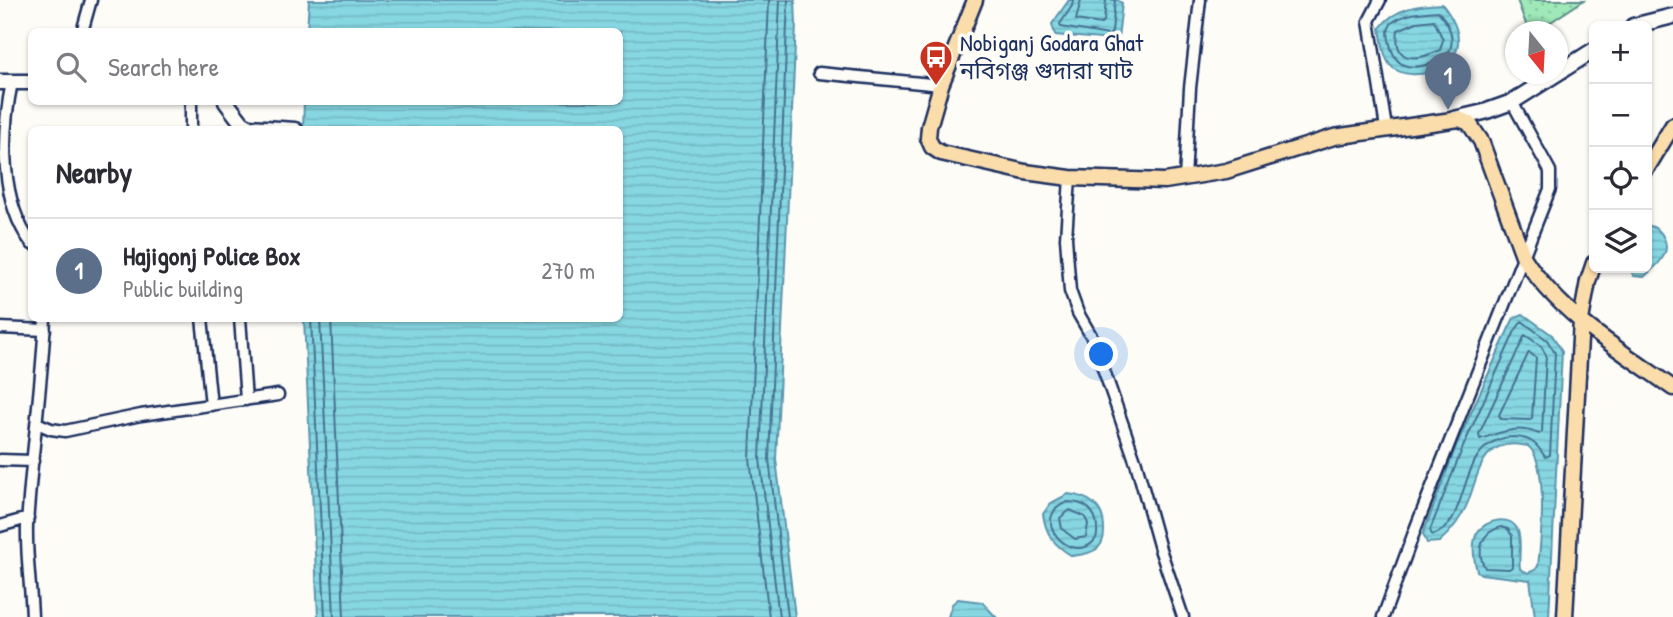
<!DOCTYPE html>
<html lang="en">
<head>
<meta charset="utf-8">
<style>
	body { margin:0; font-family:"Patrick Hand","Noto Sans Bengali",sans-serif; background:#f7f7f7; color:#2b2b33 }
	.controls { position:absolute; right:21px; top:21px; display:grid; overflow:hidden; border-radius:10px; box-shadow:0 2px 5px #0004 }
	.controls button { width:63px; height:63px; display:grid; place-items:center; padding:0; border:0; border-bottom:2px solid #e1e1e2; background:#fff; color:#2b2b33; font:35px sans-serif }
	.compass { position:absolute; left:1505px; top:21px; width:63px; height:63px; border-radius:50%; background:#fff; box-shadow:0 2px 5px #0004; rotate:162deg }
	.you { position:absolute; left:1102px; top:355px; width:24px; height:24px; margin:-18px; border:5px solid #fff; border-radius:50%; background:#1a73e8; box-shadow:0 0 0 10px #1a73e833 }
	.badge { display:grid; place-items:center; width:46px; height:46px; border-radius:50%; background:#0f766e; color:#fff; font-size:23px; font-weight:700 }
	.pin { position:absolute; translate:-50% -58px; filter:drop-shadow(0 2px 4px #0008) }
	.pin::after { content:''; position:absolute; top:37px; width:24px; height:21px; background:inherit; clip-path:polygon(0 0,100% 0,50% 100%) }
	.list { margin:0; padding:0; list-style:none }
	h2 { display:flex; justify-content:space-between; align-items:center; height:91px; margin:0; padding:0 28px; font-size:30px }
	h2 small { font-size:23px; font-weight:400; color:#7c7c81 }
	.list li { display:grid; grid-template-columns:46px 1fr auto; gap:21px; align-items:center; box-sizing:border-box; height:105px; padding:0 28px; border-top:2px solid #e1e1e2 }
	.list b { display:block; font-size:26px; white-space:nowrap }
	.list p { margin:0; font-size:23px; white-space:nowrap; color:#7c7c81 }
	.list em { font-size:23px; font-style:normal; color:#7c7c81 }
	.icon { flex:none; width:38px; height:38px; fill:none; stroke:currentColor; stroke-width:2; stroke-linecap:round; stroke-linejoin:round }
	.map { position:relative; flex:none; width:1673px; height:617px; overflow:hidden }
	.search { position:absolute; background:#fff; box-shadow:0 2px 5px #0004; left:28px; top:28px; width:595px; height:77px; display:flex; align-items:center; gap:18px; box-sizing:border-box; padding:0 24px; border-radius:10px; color:#7c7c81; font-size:26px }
	.panel { position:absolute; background:#fff; box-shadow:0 2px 5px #0004; left:28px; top:126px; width:595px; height:196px; border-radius:10px }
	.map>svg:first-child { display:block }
	.park { fill:url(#park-dots); stroke:#5d8c8c; stroke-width:2 }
	.water { fill:url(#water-rules); stroke:#5c94ad; stroke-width:2 }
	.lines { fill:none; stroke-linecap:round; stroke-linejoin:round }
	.shore { stroke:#467293; stroke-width:2 }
	.street-casing { stroke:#1b2f5e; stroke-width:15 }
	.secondary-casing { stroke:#1b2f5e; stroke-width:19 }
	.primary-casing { stroke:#1b2f5e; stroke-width:19 }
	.street { stroke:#fdfcf7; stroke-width:10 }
	.secondary { stroke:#fdfcf7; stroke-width:14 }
	.primary { stroke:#fbddab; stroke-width:14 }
	.labels { text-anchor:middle; stroke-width:7; stroke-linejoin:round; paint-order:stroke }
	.poi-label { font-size:24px; fill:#1b2f5e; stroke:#fdfcf7; text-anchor:start }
</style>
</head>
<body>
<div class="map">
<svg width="1673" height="617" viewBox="0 0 1673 617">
	<defs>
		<pattern id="park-dots" width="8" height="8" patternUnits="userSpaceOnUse" patternTransform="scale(1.75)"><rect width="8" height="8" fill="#9fe9b9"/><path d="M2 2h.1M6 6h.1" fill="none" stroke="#88c8a1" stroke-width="1.8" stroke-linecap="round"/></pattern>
		<pattern id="water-rules" width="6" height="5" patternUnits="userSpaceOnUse" patternTransform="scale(1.75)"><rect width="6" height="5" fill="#87d7e2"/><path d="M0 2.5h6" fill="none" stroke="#74b9c4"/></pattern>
	</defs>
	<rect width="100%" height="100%" fill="#fdfcf7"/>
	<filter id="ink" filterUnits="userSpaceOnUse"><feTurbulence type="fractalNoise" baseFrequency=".0143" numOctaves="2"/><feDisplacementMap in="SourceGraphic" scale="14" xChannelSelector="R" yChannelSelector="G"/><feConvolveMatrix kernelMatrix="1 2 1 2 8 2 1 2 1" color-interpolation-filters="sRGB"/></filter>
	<g filter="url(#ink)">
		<path class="park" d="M1517,0h67l-47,31 -8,1z"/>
		<path class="water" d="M309,0h486l1,24 -20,435 19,158h-477l-14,-298 316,-1v-188l-317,-1 1,-27h316v-70l-313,-1z
			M1069,0h48l5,3 -5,45 -16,-9 -46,-4 -3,-11z
			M1442,4c51,64 -34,84 -52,61 -7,-10 -8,-25 -10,-37 14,-20 38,-23 62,-24z
			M1647,225c16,3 25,21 14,35 -4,6 -11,11 -17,17l-10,-1 -5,-8h18z
			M1523,314l29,21 10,16 -13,266h-14l-5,-37 -49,-6 -4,-3c-3,-11 -6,-26 0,-38 8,-13 34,-20 41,-2 4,11 0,26 2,38l8,4 7,-3 3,-4c3,-25 11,-104 -10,-120 -46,-10 -48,24 -60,56 -6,15 -16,29 -29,40l-12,1 -4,-9 34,-90 52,-116 5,-10z
			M1068,494c20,2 36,12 36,34 0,7 0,14 -6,20 -7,6 -18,7 -26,8 -18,-11 -26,-21 -29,-42l8,-11z
			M958,599l24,3 14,15h-48l4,-13z"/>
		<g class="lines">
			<path class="shore" d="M1073,0l-1,6 -12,18 1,3 48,8 3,-3 3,-32
				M1081,0l-5,20 25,4 3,-3 2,-21
				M1438,11c8,9 16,22 13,35 -2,10 -10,13 -19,17 -25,9 -38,3 -43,-23 -1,-6 -2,-10 2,-16 11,-11 33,-12 47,-13z
				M1434,20l9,20 -3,10c-23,11 -47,14 -42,-20l19,-8z
				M311,318l14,299
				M320,318l14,299
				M331,318l13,299
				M1522,321l25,19 8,13 -5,102 -5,2c-8,-13 -14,-19 -30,-20 -62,0 -41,88 -83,98l-2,-5 33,-83 52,-116z
				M1525,335l16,11 5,9 -4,77 -3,2c-22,-10 -38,-1 -59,5l-1,-5z
				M1529,352l7,6 -4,60 -2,2 -29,-1 -2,-4z
				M1068,502c16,0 28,8 29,25 0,6 1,11 -4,15 -23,23 -66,-26 -25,-40z
				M1070,510l15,7 3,7 -2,13 -11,2 -13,-10 -2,-11z
				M1501,527l7,2 4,7v31l-3,2 -24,-1c-9,-17 -4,-36 16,-41z
				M769,617l-19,-158 19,-459
				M779,617l-19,-158 20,-459
				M788,617l-19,-158 19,-459"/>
			<defs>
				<path id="street" d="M1380,0l-11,21 17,107
					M82,32l9,-32
					M819,73l122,12
					M12,82c-11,53 -12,120 20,162
					M191,130v-28
					M1070,178l-4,60 4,53 8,22 15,26 43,124 24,86 23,68
					M1185,179l5,-91 10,-88
					M202,318l9,87
					M240,318l6,82
					M0,328l45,2
					M37,423l14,6 14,2 76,-16 137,-20
					M0,460l33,1
					M0,526l28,-8
					M32,617c-1,-30 -6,-61 -5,-91 4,-70 15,-138 18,-208
					M1383,617l33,-90 134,-338v-18l-38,-69"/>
				<path id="secondary" d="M1633,26l40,-10
					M0,82h32
					M226,102l16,21 7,4 46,3
					M1454,119l30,-7 28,-10 82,-52"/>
				<path id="primary" d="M975,0l-34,85 -12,42 -1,11 4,9 9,6 84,19 45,6 95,3 61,-10 108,-34 125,-18 10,4 12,18 43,117c35,56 96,92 149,130
					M1647,168l26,-43
					M1565,617l16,-297 7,-39 6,-18"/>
			</defs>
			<use href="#street" class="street-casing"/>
			<use href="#secondary" class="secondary-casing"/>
			<use href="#primary" class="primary-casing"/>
			<use href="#street" class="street"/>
			<use href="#secondary" class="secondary"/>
			<use href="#primary" class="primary"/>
		</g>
	</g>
	<defs>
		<symbol id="bus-pin" viewBox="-11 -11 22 30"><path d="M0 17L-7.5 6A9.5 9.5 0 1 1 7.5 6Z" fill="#c8321e" stroke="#fdfcf7"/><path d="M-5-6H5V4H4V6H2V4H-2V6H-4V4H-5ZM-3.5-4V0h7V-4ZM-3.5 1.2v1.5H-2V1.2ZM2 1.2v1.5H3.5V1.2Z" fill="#fff"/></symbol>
	</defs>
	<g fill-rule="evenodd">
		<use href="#bus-pin" x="917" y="38" width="38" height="52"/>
	</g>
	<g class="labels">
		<g class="poi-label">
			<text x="960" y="51">Nobiganj Godara Ghat<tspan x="960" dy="28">নবিগঞ্জ গুদারা ঘাট</tspan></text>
		</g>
	</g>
</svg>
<div class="controls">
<button>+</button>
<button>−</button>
<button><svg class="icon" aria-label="locate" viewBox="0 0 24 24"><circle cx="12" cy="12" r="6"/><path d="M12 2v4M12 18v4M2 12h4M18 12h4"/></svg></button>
<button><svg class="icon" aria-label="layers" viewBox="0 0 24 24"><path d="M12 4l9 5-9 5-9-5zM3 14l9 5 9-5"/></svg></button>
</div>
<svg class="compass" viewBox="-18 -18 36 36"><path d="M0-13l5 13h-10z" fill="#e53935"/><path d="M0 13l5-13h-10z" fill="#7c7c81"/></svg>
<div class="you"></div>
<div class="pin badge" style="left:1448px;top:110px;background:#5c6f8a">1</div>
<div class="search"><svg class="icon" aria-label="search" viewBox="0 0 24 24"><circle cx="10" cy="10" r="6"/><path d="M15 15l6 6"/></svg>Search here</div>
<section class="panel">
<h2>Nearby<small></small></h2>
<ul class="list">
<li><span class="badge" style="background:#5c6f8a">1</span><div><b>Hajigonj Police Box</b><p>Public building</p></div><em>270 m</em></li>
</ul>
</section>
</div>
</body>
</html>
